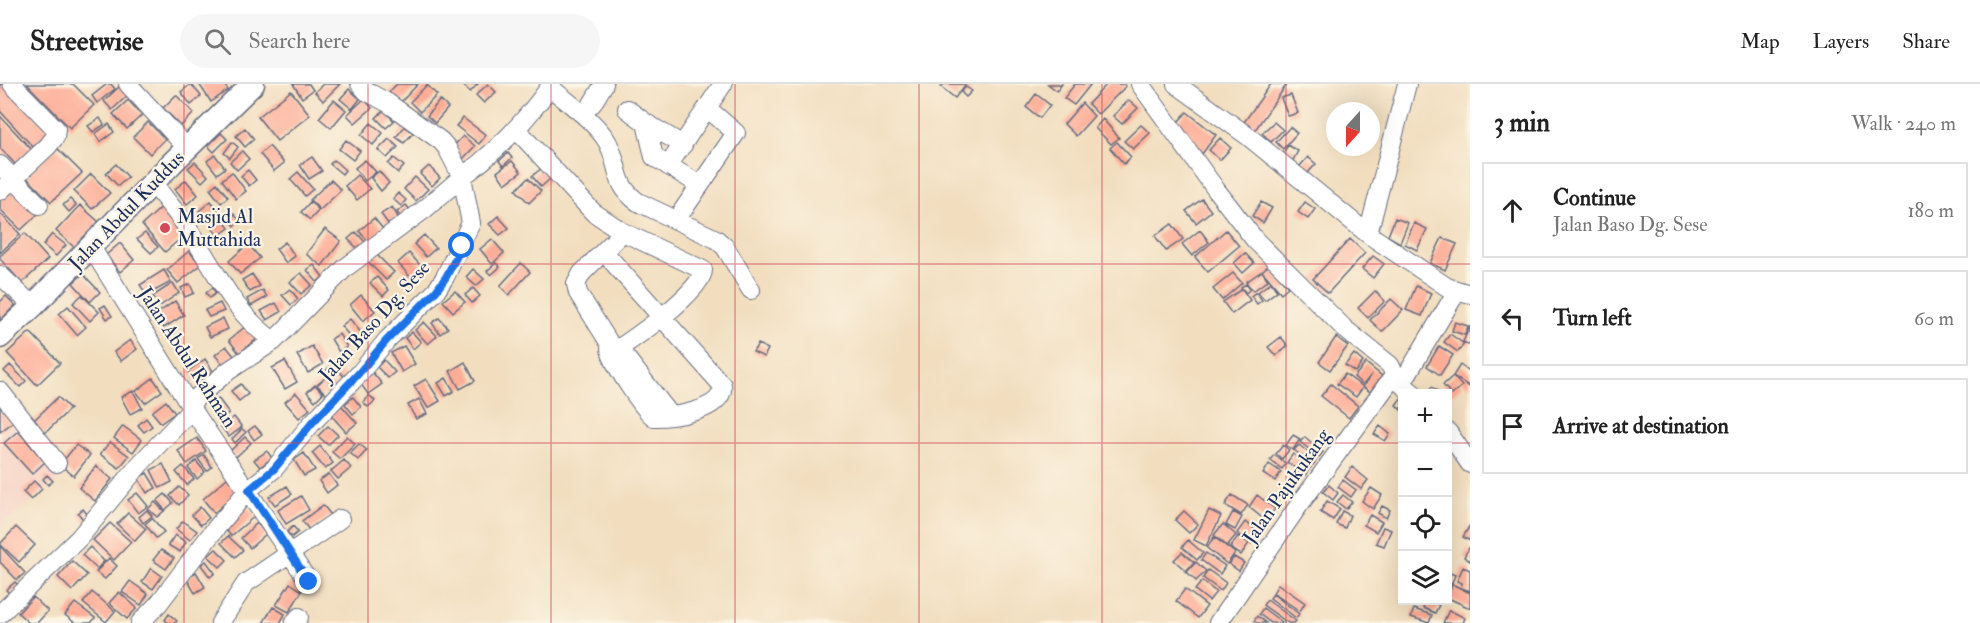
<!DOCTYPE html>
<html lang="en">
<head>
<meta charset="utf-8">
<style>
	body { margin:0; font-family:"IM FELL Double Pica",serif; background:#f6f6f6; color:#222 }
	.controls { position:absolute; right:18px; bottom:18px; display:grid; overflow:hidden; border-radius:0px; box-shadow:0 6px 24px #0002 }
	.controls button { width:54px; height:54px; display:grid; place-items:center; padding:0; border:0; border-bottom:2px solid #e0e0e0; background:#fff; color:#222; font:30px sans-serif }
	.compass { position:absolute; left:1326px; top:18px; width:54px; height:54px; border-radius:50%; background:#fff; box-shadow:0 6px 24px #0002; rotate:201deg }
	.stop { position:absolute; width:18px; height:18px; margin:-14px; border:4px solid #1a73e8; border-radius:50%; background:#fff }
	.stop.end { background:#1a73e8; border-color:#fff; box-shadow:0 2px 6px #0008 }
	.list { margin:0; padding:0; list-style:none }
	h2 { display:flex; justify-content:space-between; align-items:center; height:78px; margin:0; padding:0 24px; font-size:26px }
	h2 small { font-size:20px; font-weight:400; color:#767676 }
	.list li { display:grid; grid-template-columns:39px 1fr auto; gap:18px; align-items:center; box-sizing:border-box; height:96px; margin:0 12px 12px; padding:0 12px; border:2px solid #e0e0e0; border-radius:0px }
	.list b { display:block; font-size:22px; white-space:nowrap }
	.list p { margin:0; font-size:20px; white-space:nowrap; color:#767676 }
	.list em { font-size:20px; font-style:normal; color:#767676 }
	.icon { flex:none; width:33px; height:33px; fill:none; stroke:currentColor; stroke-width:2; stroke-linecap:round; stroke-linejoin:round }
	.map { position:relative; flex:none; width:1470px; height:539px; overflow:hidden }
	header { display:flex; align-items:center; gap:36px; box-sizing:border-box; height:84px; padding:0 30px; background:#fff; border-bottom:2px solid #e0e0e0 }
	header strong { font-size:28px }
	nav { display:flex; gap:33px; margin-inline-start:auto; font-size:21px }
	.search { width:420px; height:54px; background:#f6f6f6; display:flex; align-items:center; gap:15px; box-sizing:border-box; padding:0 21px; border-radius:33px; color:#767676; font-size:22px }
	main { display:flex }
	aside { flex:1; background:#fff }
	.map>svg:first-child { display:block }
	.built { fill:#f6d2c4 }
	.building { fill:#fdac95 }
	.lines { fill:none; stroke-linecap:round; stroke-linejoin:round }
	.minor-casing { stroke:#666c80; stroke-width:20 }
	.major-casing { stroke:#666c80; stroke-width:25 }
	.minor { stroke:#fff; stroke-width:18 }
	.major { stroke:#fff; stroke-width:22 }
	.route { stroke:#1a73e8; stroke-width:8 }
	.grid { fill:none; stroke:#d1495b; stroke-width:1.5; stroke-opacity:0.55 }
	.poi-dot { fill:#d1495b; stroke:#fcf5e5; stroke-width:2 }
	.labels { text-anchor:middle; stroke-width:4.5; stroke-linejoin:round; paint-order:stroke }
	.street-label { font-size:20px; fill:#1b2f5e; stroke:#fcf5e5 }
	.poi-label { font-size:20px; fill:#1b2f5e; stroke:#fcf5e5; text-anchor:start }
</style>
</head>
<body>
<header>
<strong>Streetwise</strong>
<div class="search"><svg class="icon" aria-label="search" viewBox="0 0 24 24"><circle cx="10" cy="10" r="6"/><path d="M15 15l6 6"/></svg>Search here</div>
<nav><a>Map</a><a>Layers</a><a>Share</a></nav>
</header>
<main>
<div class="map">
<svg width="1470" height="539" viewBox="0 0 1470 539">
	<rect width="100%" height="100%" fill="#fcf5e5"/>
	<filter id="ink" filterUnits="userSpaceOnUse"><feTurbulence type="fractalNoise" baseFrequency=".0167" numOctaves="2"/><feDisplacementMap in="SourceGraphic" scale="12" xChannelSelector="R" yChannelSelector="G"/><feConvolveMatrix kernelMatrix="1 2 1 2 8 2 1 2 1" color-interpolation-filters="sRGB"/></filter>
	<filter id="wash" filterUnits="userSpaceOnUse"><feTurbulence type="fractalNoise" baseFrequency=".008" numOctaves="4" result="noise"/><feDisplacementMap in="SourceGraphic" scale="24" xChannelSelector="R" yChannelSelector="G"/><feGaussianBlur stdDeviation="1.35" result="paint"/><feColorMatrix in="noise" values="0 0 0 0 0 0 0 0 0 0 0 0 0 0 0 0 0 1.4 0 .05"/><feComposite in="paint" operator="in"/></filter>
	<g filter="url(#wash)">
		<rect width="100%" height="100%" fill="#f2debf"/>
		<path class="built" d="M0,313l64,79 -64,50z"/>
		<g id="blocks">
			<path class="building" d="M0,0h5l45,48 -17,15 -33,-36z
				M27,0h46l21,21 -24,23z
				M107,0h4l4,5 -18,14 -5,-7z
				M191,0l10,12 -10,9 -10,-13z
				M199,0h25l4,6 -17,12z
				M293,0h16l4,6 -11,8z
				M323,0h17l-17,17 -8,-9z
				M397,0h21l-18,19 -11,-11z
				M462,0h16l-8,8z
				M488,0l8,8 -12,11 -8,-8z
				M944,0h22l-11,14 -14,-11z
				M1048,0h14l-5,7z
				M1075,0h16l-17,21 -10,-7z
				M1107,0h17l2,2 -28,28 -10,-10z
				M1271,0h16l-32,46 -11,-8z
				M121,1l8,9 -17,16 -8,-9z
				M427,1l10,10 -17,17 -10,-10z
				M966,3l6,4 -6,6 -5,-5z
				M349,5l11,10 -8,10 -12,-10z
				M291,7l19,24 -33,26 -19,-24z
				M1036,10l14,11 -10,13 -14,-11z
				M176,11l18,18 -13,13 -18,-18z
				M1291,11l7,18 -10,3 -7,-18z
				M364,15l8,9 -17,15 -8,-8z
				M128,16l14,15 -15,14 -14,-15z
				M334,16l12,10 -15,18 -12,-10z
				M440,16l8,8 -13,15 -8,-7z
				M1129,16l9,8 -16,16 -9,-8z
				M1082,19l12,13 -18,20 -12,-12z
				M384,26l10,11 -8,7 -10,-10z
				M1187,28l29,23 -14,19 -25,-31z
				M0,32l33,35 -16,15 -17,-18z
				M100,34l4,7 -11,7 -5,-6z
				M463,34l23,17 -7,9 -23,-18z
				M1103,35l16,19 -8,6 -16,-16z
				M148,38l17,17 -15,15 -17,-17z
				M1274,38l9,8 -12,12 -9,-9z
				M371,39l12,10 -10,12 -12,-10z
				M109,40l5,8 -14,10 -5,-8z
				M1141,41l9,8 -17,16 -9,-8z
				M405,42l8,7 -9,10 -8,-6z
				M1290,43l7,6 -14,16 -7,-7z
				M245,44l9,11 -9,8 -9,-11z
				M221,49l6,6 -13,13 -6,-6z
				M463,52l12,10 -13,14 -12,-10z
				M1220,54l11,10 -11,12 -11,-10z
				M389,55l9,8 -11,11 -9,-8z
				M346,56l14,11 -7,9 -14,-11z
				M232,58l6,5 -8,11 -6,-5z
				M1117,58l14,15 -7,7 -14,-16z
				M1288,61l10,6 -6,11 -10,-6z
				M269,62l15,17 -10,8 -14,-17z
				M56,63l26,26 -31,29 -25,-25z
				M242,67l7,8 -12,11 -7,-8z
				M508,69l4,5 -9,8 -4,-5z
				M215,71l10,13 -8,6 -10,-13z
				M312,73l10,14 -13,8 -9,-14z
				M1308,73l8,7 -10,11 -8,-7z
				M394,74l10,8 -6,7 -10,-9z
				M334,76l11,10 -3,4 -12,-10z
				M365,76l11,12 -11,9 -10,-13z
				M512,77l9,11 -16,12 -8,-12z
				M195,78l13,14 -6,6 -14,-14z
				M116,80l12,13 -10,9 -12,-13z
				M429,82l11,12 -8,8 -12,-12z
				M542,84l8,11 -9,8 -9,-11z
				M248,86l8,10 -7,6 -8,-10z
				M379,87l10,12 -8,8 -10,-13z
				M232,88l14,19 -10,8 -14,-19z
				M298,88l15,17 -8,7 -15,-17z
				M91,90l19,19 -18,16 -18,-18z
				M357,91l13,14 -13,11 -12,-14z
				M415,93l13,12 -12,12 -12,-12z
				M528,94l13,13 -12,12 -13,-13z
				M186,96l12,15 -11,9 -12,-15z
				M331,96l10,10 -21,20 -10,-10z
				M217,99l11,14 -7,6 -11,-14z
				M14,102l26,26 -19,18 -21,-21v-9z
				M398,109l8,7 -5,6 -8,-7z
				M70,115l6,6 -7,7 -6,-7z
				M1202,115l9,12 -15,12 -10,-12z
				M211,117l7,9 -12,10 -7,-9z
				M310,118l9,8 -9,10 -9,-8z
				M1261,118l11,6 -9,15 -11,-7z
				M1305,118l10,7 -7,10 -10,-7z
				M80,121l19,17 -24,26 -19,-17z
				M164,121l24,27 -23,20 -23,-27z
				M406,121l7,8 -10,8 -6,-9z
				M392,123l9,15 -10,6 -10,-14z
				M0,129l20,21 -20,19z
				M233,129l7,8 -5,5 -7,-8z
				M498,132l11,12 -9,7 -11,-11z
				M374,134l9,11 -15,12 -9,-10z
				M1395,134l13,5 -8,20 -12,-7z
				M223,136l6,8 -11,8 -6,-8z
				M1414,139l13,6 -10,21 -12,-6z
				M1172,140l11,15 -17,12 -11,-15z
				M325,145l16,12 -19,25 -16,-12z
				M1200,146l9,12 -17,14 -10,-12z
				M1226,146l13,16 -31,26 -13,-15z
				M356,148l9,10 -7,7 -10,-10z
				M25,149l23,26 -26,24 -22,-24v-3z
				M145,149l13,14 -7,6 -14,-14z
				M52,150l14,11 -10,11 -13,-11z
				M424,151l12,13 -10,9 -12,-13z
				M1442,154l15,6 -12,26 -15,-7z
				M492,155l12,14 -12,11 -12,-15z
				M1350,155l15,14 -37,40 -15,-14z
				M285,158l10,14 -9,7 -10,-14z
				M120,159l14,17 -14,12 -14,-17z
				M248,160l12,14 -20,16 -11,-13z
				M189,167l12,14 -23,18 -11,-13z
				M409,169l13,14 -11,11 -13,-15z
				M1245,169l9,10 -11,10 -9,-10z
				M376,170l18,18 -8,8 -18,-18z
				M1373,172l11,8 -11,14 -11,-9z
				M496,179l4,4 -9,8 -4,-4z
				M521,179l9,9 -21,23 -9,-9z
				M314,181l9,12 -6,5 -10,-12z
				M1269,181l19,22 -7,6 -19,-22z
				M473,185l11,10 -8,7 -10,-9z
				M164,186l7,12 -24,13 -7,-10z
				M1262,187l6,9 -15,11 -7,-9z
				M301,189l11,12 -11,9 -11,-12z
				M1233,189l9,10 -20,17 -9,-11z
				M83,190l17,18 -10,10 -17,-19z
				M252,190l8,12 -10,6 -8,-12z
				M377,193l12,13 -6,6 -13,-13z
				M1271,198l6,9 -12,9 -7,-8z
				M173,199l6,10 -19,13 -7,-10z
				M190,200l4,9 -9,4 -4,-9z
				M1246,200l4,5 -4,4 -5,-6z
				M1416,202l15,7 -9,23 -16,-6z
				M212,204l4,5 -6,5 -4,-5z
				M473,204l7,8 -8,7 -7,-8z
				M290,205l8,10 -7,6 -9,-10z
				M1242,205l8,11 -18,14 -9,-12z
				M263,206l4,7 -16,9 -4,-7z
				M455,207l10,11 -12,10 -10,-11z
				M1375,207l10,10 -17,17 -10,-10z
				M1256,208l6,8 -5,4 -6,-8z
				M82,211l17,17 -9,9 -17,-18z
				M361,211l14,16 -12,10 -13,-16z
				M6,212l9,9 -15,16v-19z
				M1391,215l12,11 -21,22 -12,-12z
				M175,217l9,14 -20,13 -9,-13z
				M220,219l4,8 -15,6 -4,-7z
				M276,219l5,9 -14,8 -6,-9z
				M105,221l7,11 -5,3 -7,-11z
				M68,222l18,21 -9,8 -18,-21z
				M223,234l5,11 -18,8 -5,-10z
				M439,234l9,10 -8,6 -8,-11z
				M350,235l12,15 -8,7 -13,-15z
				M424,238l13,14 -9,8 -13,-14z
				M1455,238l13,4 -3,9 -13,-4z
				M247,241l11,13 -19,15 -10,-13z
				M1470,242v19l-7,-3z
				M30,248l30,31 -23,22 -30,-32z
				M412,248l9,10 -8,7 -8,-11z
				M339,250l8,13 -8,5 -8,-13z
				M1450,250l14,10 -6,8 -14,-10z
				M1281,253l7,9 -12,10 -8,-9z
				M1336,253l12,9 -18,24 -11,-8z
				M130,256l7,9 -16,12 -7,-9z
				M758,260l10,5 -4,8 -11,-5z
				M226,262l8,10 -10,9 -9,-10z
				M312,262l11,18 -15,9 -11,-18z
				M404,262l11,18 -13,8 -11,-19z
				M1439,262l14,9 -13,20 -13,-9z
				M1354,270l9,8 -8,10 -10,-7z
				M205,275l8,12 -17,12 -8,-12z
				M384,276l11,12 -7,6 -11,-11z
				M285,277l12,21 -12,7 -13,-21z
				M465,278l10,19 -15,8 -10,-18z
				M1366,279l16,13 -12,16 -7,-5 -7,10 -19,-13 8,-10 18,13 9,-13 -9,11 -9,-8z
				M333,280l15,17 -7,7 -16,-17z
				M10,281l16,16 -6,6 -16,-16z
				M1460,281l10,7v15l-17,-11z
				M373,289l9,11 -14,10 -8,-11z
				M1453,292l9,10 -10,9 -9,-10z
				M326,293l12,13 -8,8 -13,-13z
				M153,294l9,13 -17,12 -9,-12z
				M446,294l8,13 -8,5 -8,-13z
				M426,295l14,22 -12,7 -14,-22z
				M241,300l7,10 -9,7 -8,-10z
				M1331,300l27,22 -9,12 -28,-22z
				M315,301l8,8 -8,8 -8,-9z
				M1432,303l8,6h-14z
				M133,307l9,17 -12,6 -9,-17z
				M296,309l14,16 -11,9 -14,-16z
				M369,311l6,6 -7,6 -5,-5z
				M58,313l12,12 -26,25 -12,-12z
				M353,313l8,10 -8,7 -8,-10z
				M1402,313v14l-6,-6z
				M218,314l11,15 -10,7 -11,-14z
				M419,315l8,15 -11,5 -8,-14z
				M166,317l9,12 -14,10 -9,-11z
				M0,321l13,17 -13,10z
				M341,321l16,18 -11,9 -15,-17z
				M234,333l8,10 -13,10 -8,-10z
				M146,334l6,8 -8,6 -6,-7z
				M123,342l19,14 -9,12 -19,-14z
				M255,342l7,8 -8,6 -6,-9z
				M328,342l10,9 -10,10 -10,-9z
				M1380,342l10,8 -5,7 -11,-7z
				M242,345l4,3 -11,11 -3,-4z
				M18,347l27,31 -13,12 -28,-31z
				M1293,351l7,4 -7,11 -7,-5z
				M347,352l8,8 -15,15 -8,-7z
				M245,353l6,6 -15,14 -6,-6z
				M1305,353l18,15 -4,5 -19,-15z
				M197,354l9,13 -19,13 -9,-13z
				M110,358l19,14 -10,12 -19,-14z
				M359,360l8,6 -9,10 -8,-7z
				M76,361l14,10 -16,21 -14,-11z
				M1283,361l6,5 -7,9 -6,-5z
				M1299,361l18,14 -4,6 -19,-15z
				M320,362l13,17 -8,6 -13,-16z
				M267,367l5,7 -12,9 -6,-7z
				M304,369l11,17 -11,6 -10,-16z
				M1293,370l18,13 -6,8 -18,-13z
				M204,371l8,12 -5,4 -9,-12z
				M1274,371l12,9 -4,5 -12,-9z
				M344,376l7,8 -13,11 -7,-8z
				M196,377l9,11 -8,7 -9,-11z
				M163,380l9,18 -12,6 -9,-18z
				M1269,380l12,8 -6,9 -12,-7z
				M96,382l16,13 -17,22 -16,-13z
				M183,382l11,13 -7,6 -11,-13z
				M1352,383l16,13 -7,9 -16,-12z
				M1297,388l6,3 -3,5 -5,-4z
				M147,389l9,15 -9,5 -9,-15z
				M329,390l8,11 -10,8 -8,-12z
				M47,391l6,6 -5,4 -5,-6z
				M227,394l12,13 -25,22 -11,-14z
				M1343,396l13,10 -5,7 -13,-10z
				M34,397l8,8 -11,11 -8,-8z
				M1329,401l9,8 -5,7 -10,-8z
				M287,402l5,8 -17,11 -6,-8z
				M179,403l9,8 -9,10 -9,-9z
				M1371,404l11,7 -9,14 -11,-8z
				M137,409l11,13 -10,7 -10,-13z
				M165,410l8,9 -8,7 -8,-9z
				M1232,411l16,10 -7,10 -16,-10z
				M1257,411l18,14 -9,12 -17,-14z
				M1343,411l9,7 -6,7 -9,-7z
				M301,412l8,14 -23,14 -8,-14z
				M1327,417l13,8 -7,11 -13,-8z
				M155,418l9,9 -7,6 -9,-8z
				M323,421l8,10 -21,16 -8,-10z
				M246,422l9,10 -24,20 -9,-11z
				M1382,422l8,4 -4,8 -8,-5z
				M200,423l9,11 -8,7 -9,-10z
				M83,425l8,10 -5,4 -8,-10z
				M147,426l5,6 -9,7 -4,-6z
				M1209,426l12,6 -15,30 -12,-6z
				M1184,427l14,13 -9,9 -14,-13z
				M1342,427l8,4 -5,13 -9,-4z
				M1233,428l9,5 -7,13 -9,-5z
				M128,429l18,16 -11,12 -18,-17z
				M1370,431l12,7 -6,10 -12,-7z
				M152,434l12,14 -8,6 -11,-14z
				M183,437l14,10 -7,9 -14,-11z
				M1245,438l15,11 -8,11 -15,-11z
				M110,439l21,19 -17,18 -21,-20z
				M257,439l9,11 -16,14 -9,-10z
				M1223,440l13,11 -9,11 -13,-11z
				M1470,441v16l-7,-4z
				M293,442l5,6 -6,5 -5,-5z
				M16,443l19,18 -16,17 -19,-18z
				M1383,443l8,3 -7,16 -8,-3z
				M175,451l11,7 -6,10 -12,-7z
				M228,452l15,14 -8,7 -14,-14z
				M1238,452l11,7 -8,12 -11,-7z
				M1214,453l21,16 -8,11 -20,-16z
				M1188,456l15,13 -6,7 -15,-13z
				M0,462l25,27 -8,7 -17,-18z
				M1470,462v15l-6,-4z
				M90,463l14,14 -7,8 -15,-14z
				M216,465l11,11 -7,7 -12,-11z
				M161,466l13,8 -8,11 -13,-9z
				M1182,468l12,10 -8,9 -12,-11z
				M1206,469l19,13 -5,8 -19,-14z
				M1234,473l10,6 -5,8 -10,-7z
				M109,474l8,8 -12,13 -9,-7z
				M72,477l15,14 -15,16 -14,-14z
				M206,477l9,12 -5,4 -9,-12z
				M1196,478l10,9 -10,10 -9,-9z
				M1463,483l7,3v21l-9,-3 1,-5 -5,-2z
				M151,484l11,8 -9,13 -11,-7z
				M1208,486l18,13 -5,8 -18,-13z
				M196,488l9,15 -10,6 -9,-15z
				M1448,488l7,3 -4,10 -3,-2z
				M130,497l18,13 -7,11 -19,-13z
				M1202,497l14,11 -7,9 -14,-11z
				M15,498l5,5 -9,8 -5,-5z
				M290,499l12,8 -13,21 -13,-7z
				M1278,500l27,19 -5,8 -27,-18z
				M1452,500l18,9v15l-22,-10z
				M1185,505l22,17 -9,12 -22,-17z
				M92,508l23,19 -9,11 -23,-19z
				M119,508l18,16 -10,11 -18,-16z
				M1273,510l26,20 -3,4 -26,-20z
				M33,513l15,14 -11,12h-8l-11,-10z
				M1267,516l29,21 -2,2h-6l-25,-18z
				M1427,516l12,5 -4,8 -12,-5z
				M75,519l20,15 -4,5h-16l-10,-8z
				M273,523l12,7 -5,9h-17z
				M1263,524l20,15h-12l-12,-9z
				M1414,525l18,6 -3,8 -18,-6z
				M1449,526l16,8 -2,5h-20z
				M169,530l8,7 -2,2h-7l-3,-3z
				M1257,532l9,7h-9l-3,-2z"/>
		</g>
	</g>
	<g filter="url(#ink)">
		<use href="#blocks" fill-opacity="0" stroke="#666c80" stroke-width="1.5"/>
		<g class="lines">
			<defs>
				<path id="minor" d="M128,0l59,64
					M1140,0l77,107 38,49 91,90 44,35 3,6v6l21,17
					M1176,0l73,53 119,97 39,-150
					M550,3c18,16 41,31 55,51 16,23 6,45 33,64l78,37 9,8 26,43
					M592,20l12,-20
					M627,25l19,14 8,34 46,28
					M646,39l37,22
					M516,45l77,83 30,20 80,38c1,20 -74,73 -92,83
					M0,81l39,40
					M668,82l55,-82
					M153,98c12,19 28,34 39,53 25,38 43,80 82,106
					M0,107l48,-45 7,-9 1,-8 -44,-45
					M683,126l53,-77 -29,-25
					M1368,150l79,53 23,7
					M91,163l101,162 117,173
					M604,168l118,133c4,25 -50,33 -68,32 -10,-6 -40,-53 -43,-64 -1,-3 -1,-6 -1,-9l-32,-51 -2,-9 6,-11 41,-41
					M0,191l33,31
					M619,265l52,67
					M1402,299l55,-92
					M0,307l57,72
					M189,320l39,-33 46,-30 71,-73 80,-59 37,-32 -15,-29 -6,-7 -53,-38 -22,-12 -6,-7
					M1448,348l22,32
					M0,530l79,-76 61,-74 52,-55
					M140,539l19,-20 53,-70 36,-43 26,-21 38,-46 47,-49 28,-34 49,-49 9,-14 26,-54 -9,-46c35,-26 65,-57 90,-93
					M220,539l26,-40 94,-64
					M294,539l5,-6
					M1218,539l79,-115 96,-131"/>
				<path id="major" d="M0,253l33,-31 139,-143 81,-79"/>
			</defs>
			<use href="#minor" class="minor-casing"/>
			<use href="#major" class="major-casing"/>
			<use href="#minor" class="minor"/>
			<use href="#major" class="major"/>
		</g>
	</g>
	<g class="lines" filter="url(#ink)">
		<path class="route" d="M309,498l-60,-92 25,-21 38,-46 46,-49 29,-34 49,-49 10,-14 16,-31"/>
	</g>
	<path class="grid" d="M184,0v539M368,0v539M551,0v539M735,0v539M919,0v539M1102,0v539M1286,0v539M0,180h1470M0,359h1402M1448,359h22"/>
	<circle class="poi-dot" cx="165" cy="144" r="6"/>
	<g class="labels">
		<g class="street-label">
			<text transform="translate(126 126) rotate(-46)" y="7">Jalan Abdul Kuddus</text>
			<text transform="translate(374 237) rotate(-48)" y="7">Jalan Baso Dg. Sese</text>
			<text transform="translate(188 273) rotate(57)" y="7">Jalan Abdul Rahman</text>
			<text transform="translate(1286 402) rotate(-55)" y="7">Jalan Pajukukang</text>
		</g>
		<g class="poi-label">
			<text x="177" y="139">Masjid Al<tspan x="177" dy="23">Muttahida</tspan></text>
		</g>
	</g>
</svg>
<div class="controls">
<button>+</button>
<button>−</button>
<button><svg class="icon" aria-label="locate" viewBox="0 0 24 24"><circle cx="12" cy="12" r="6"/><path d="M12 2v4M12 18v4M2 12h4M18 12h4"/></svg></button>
<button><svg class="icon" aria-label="layers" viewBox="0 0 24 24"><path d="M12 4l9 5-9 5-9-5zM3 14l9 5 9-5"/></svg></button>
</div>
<svg class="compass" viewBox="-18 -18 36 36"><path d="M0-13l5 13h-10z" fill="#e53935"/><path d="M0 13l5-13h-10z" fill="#767676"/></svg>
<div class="stop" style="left:462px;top:162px"></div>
<div class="stop end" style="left:309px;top:498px"></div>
</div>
<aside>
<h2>3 min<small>Walk · 240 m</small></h2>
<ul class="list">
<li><svg class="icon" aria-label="ahead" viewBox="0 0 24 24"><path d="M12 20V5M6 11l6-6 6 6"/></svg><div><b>Continue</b><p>Jalan Baso Dg. Sese</p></div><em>180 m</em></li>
<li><svg class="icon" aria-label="left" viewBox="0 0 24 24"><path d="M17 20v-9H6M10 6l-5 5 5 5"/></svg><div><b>Turn left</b></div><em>60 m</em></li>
<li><svg class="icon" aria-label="arrive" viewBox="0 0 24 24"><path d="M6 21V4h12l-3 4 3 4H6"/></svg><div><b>Arrive at destination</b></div></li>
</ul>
</aside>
</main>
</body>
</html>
